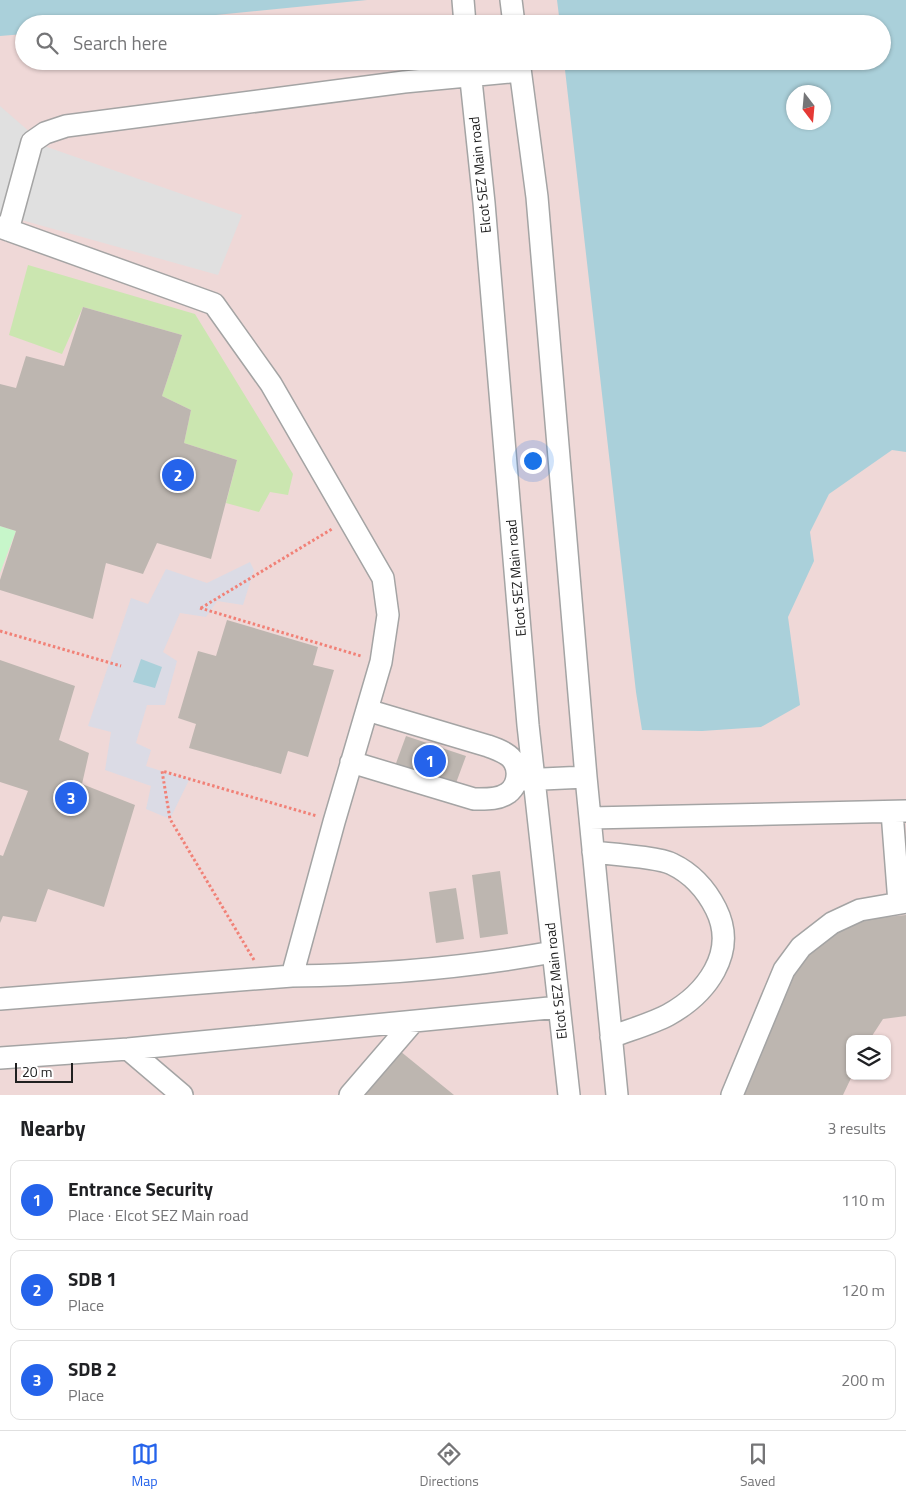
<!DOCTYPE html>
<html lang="en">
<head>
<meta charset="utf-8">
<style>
	body { margin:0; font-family:"Titillium Web",sans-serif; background:#f2f2f2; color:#202124 }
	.controls { position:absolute; right:15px; bottom:15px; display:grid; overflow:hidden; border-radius:10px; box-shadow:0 1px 4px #0004 }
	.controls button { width:45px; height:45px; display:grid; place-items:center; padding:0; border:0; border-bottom:1px solid #e0e0e0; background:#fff; color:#202124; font:25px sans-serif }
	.compass { position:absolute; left:786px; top:85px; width:45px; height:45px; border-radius:50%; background:#fff; box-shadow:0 1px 4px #0004; rotate:164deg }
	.scale { position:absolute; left:15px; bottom:12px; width:58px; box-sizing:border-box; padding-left:5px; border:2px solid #202020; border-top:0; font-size:14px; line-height:18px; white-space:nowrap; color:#202020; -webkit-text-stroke:4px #fff; paint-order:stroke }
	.you { position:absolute; left:532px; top:460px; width:18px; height:18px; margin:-12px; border:4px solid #fff; border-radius:50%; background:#1a73e8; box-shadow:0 0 0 8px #1a73e833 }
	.badge { display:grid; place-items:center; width:32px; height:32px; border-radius:50%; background:#2563eb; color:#fff; font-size:16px; font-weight:700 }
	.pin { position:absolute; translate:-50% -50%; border:2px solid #fff; box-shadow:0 1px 5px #0006 }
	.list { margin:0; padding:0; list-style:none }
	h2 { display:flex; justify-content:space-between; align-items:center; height:65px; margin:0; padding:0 20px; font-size:21px }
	h2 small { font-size:16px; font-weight:400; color:#757577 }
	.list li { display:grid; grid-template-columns:32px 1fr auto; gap:15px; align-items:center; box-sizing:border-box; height:80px; margin:0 10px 10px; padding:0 10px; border:1px solid #e0e0e0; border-radius:10px }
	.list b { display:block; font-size:19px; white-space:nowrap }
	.list p { margin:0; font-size:16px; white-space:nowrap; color:#757577 }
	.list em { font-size:16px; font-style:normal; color:#757577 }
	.icon { flex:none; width:28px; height:28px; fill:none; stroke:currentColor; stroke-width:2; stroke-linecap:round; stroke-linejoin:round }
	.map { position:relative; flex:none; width:906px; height:1095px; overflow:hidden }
	.search { position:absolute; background:#fff; box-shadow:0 1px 4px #0004; left:15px; right:15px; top:15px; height:55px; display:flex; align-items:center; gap:12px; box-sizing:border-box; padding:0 18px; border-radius:28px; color:#757577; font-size:19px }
	.sheet { height:335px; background:#fff }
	nav { display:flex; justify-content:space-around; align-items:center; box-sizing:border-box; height:70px; border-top:1px solid #e0e0e0; background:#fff; font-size:14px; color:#757577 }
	nav a { display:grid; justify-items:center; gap:2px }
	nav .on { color:#2563eb }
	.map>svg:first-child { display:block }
	.commercial { fill:#efd8d7; fill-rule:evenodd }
	.grass { fill:#cbe6b0 }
	.park { fill:#c7f6ca }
	.parking { fill:#e0e0e0 }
	.plaza { fill:#dbdbe5 }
	.water { fill:#aad0da; fill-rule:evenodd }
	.building { fill:#bdb6b0 }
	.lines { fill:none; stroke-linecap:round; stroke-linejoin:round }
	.minor-casing { stroke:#a4a4a4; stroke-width:24 }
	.path { stroke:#f18177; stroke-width:3; stroke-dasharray:2.5 2.5; stroke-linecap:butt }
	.minor { stroke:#fff; stroke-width:21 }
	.labels { text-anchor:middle; stroke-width:5; stroke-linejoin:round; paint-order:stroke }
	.street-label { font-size:14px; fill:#202020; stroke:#fff }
</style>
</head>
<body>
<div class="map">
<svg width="906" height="1095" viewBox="0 0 906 1095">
	<rect width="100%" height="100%" fill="#f0ece7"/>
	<path class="commercial" d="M0,0h906v1095h-906zM24,24h858v37h-858zM794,92h30v30h-30zM850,1039h37v37h-37z"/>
	<path class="grass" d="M28,265l167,49 98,160 -5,21 -18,-3 -11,20 -33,-9 11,-43 -53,-17 7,-33 -29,-14 20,-61 -99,-28 -21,47 -53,-19z"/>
	<path class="park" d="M0,526l16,5 -16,42z"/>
	<path class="parking" d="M0,106l47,41 195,68 -24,60 -218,-61z"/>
	<path class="plaza" d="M250,562l4,8 -11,35 -26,-4 -11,16 -26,-4 -17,39 14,9 -12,44h-18l-11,38 15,7 -5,16 43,14 -19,39 -24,-10 5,-23 -46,-16 6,-38 -23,-6 43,-128 17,6 18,-35 41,14z"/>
	<path class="water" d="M0,0h367l-241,24h-102v10l-24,2z
		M557,0h349v452l-14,-2 -63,44 -19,38 4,29 -26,56 12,88 -39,22 -59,4 -60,-1 -6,-38 -72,-631h318v-37h-322zM824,92v30h-30v-30z
		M141,659l21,8 -7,21 -22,-6z"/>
	<path class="building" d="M83,307l99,28 -20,61 29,14 -7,33 53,17 -26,99 -54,-16 -14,31 -37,-11 -13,56 -93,-29v-10l16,-49 -16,-5v-142l16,4 10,-32 38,10z
		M227,620l91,27 -5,18 21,5 -26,87 -20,-6 -7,23 -92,-26 7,-24 -18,-6 20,-67 18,5z
		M0,660l75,26 -16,54 30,13 -7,31 53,21 -31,102 -56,-18 -12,33 -33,-6 -3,7v-68l3,1 25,-65 -28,-9z
		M406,736l60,20 -10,27 -61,-17z
		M500,871l8,63 -28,4 -8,-63z
		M456,888l8,51 -28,4 -7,-51z
		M906,915v101l-23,3 -13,20h-20v37h2l-9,19h-107l64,-139 48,-35z
		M400,1051l54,44h-90z"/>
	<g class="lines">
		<defs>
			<path id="minor" d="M463,0l2,24
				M511,0l3,24
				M469,61l15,142 44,522 41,370
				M519,61l18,136 49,580 31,318
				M0,227l214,77 57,80 112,194 5,37 -7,47 -47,160 -42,154c85,-1 177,-9 261,-24
				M8,230l24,-88 13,-9 21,-7 338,-44 116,-11
				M351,762l123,37c11,0 24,1 34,-6 13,-10 12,-31 -2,-39 -6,-4 -12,-6 -18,-8l-121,-36
				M521,780l65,-3
				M892,812l7,91
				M590,818l316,-7
				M593,852c17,2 66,5 79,12 21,10 34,25 44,45 22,44 -10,85 -48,106 -17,9 -39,15 -57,22
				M0,999l292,-23
				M128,1049l54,46
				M0,1058l128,-9 431,-42
				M350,1095l63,-73
				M732,1095l52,-125 17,-23 31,-24 28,-13 46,-8"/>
		</defs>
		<use href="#minor" class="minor-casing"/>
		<path class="path" d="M200,608l161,48
			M201,608l131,-79
			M0,631l121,35
			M254,960l-84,-141 -8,-48 155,45"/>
		<use href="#minor" class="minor"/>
	</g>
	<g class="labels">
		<g class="street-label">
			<text transform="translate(480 175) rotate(-96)" y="5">Elcot SEZ Main road</text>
			<text transform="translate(516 578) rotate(-95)" y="5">Elcot SEZ Main road</text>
			<text transform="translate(556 981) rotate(-96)" y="5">Elcot SEZ Main road</text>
		</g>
	</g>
</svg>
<div class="controls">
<button><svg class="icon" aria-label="layers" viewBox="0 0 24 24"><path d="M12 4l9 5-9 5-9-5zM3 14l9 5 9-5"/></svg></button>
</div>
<svg class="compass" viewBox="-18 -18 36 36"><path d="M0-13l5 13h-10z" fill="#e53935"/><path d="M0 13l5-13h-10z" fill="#757577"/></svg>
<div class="scale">20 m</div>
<div class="you"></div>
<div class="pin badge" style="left:430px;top:761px">1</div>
<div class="pin badge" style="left:178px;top:475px">2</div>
<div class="pin badge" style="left:71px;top:798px">3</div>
<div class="search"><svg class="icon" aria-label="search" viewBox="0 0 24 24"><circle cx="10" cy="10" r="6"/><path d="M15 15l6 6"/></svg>Search here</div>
</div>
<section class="sheet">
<h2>Nearby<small>3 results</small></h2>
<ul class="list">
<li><span class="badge">1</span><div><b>Entrance Security</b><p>Place · Elcot SEZ Main road</p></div><em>110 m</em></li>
<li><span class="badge">2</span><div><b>SDB 1</b><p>Place</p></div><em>120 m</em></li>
<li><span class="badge">3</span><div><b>SDB 2</b><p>Place</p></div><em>200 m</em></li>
</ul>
</section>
<nav>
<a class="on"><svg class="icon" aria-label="map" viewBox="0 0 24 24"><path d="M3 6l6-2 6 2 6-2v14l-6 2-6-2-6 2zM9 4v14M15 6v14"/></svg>Map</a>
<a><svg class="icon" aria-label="directions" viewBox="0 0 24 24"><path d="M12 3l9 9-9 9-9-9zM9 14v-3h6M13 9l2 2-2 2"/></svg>Directions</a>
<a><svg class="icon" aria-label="saved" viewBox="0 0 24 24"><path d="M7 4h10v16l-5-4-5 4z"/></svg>Saved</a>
</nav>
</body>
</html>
